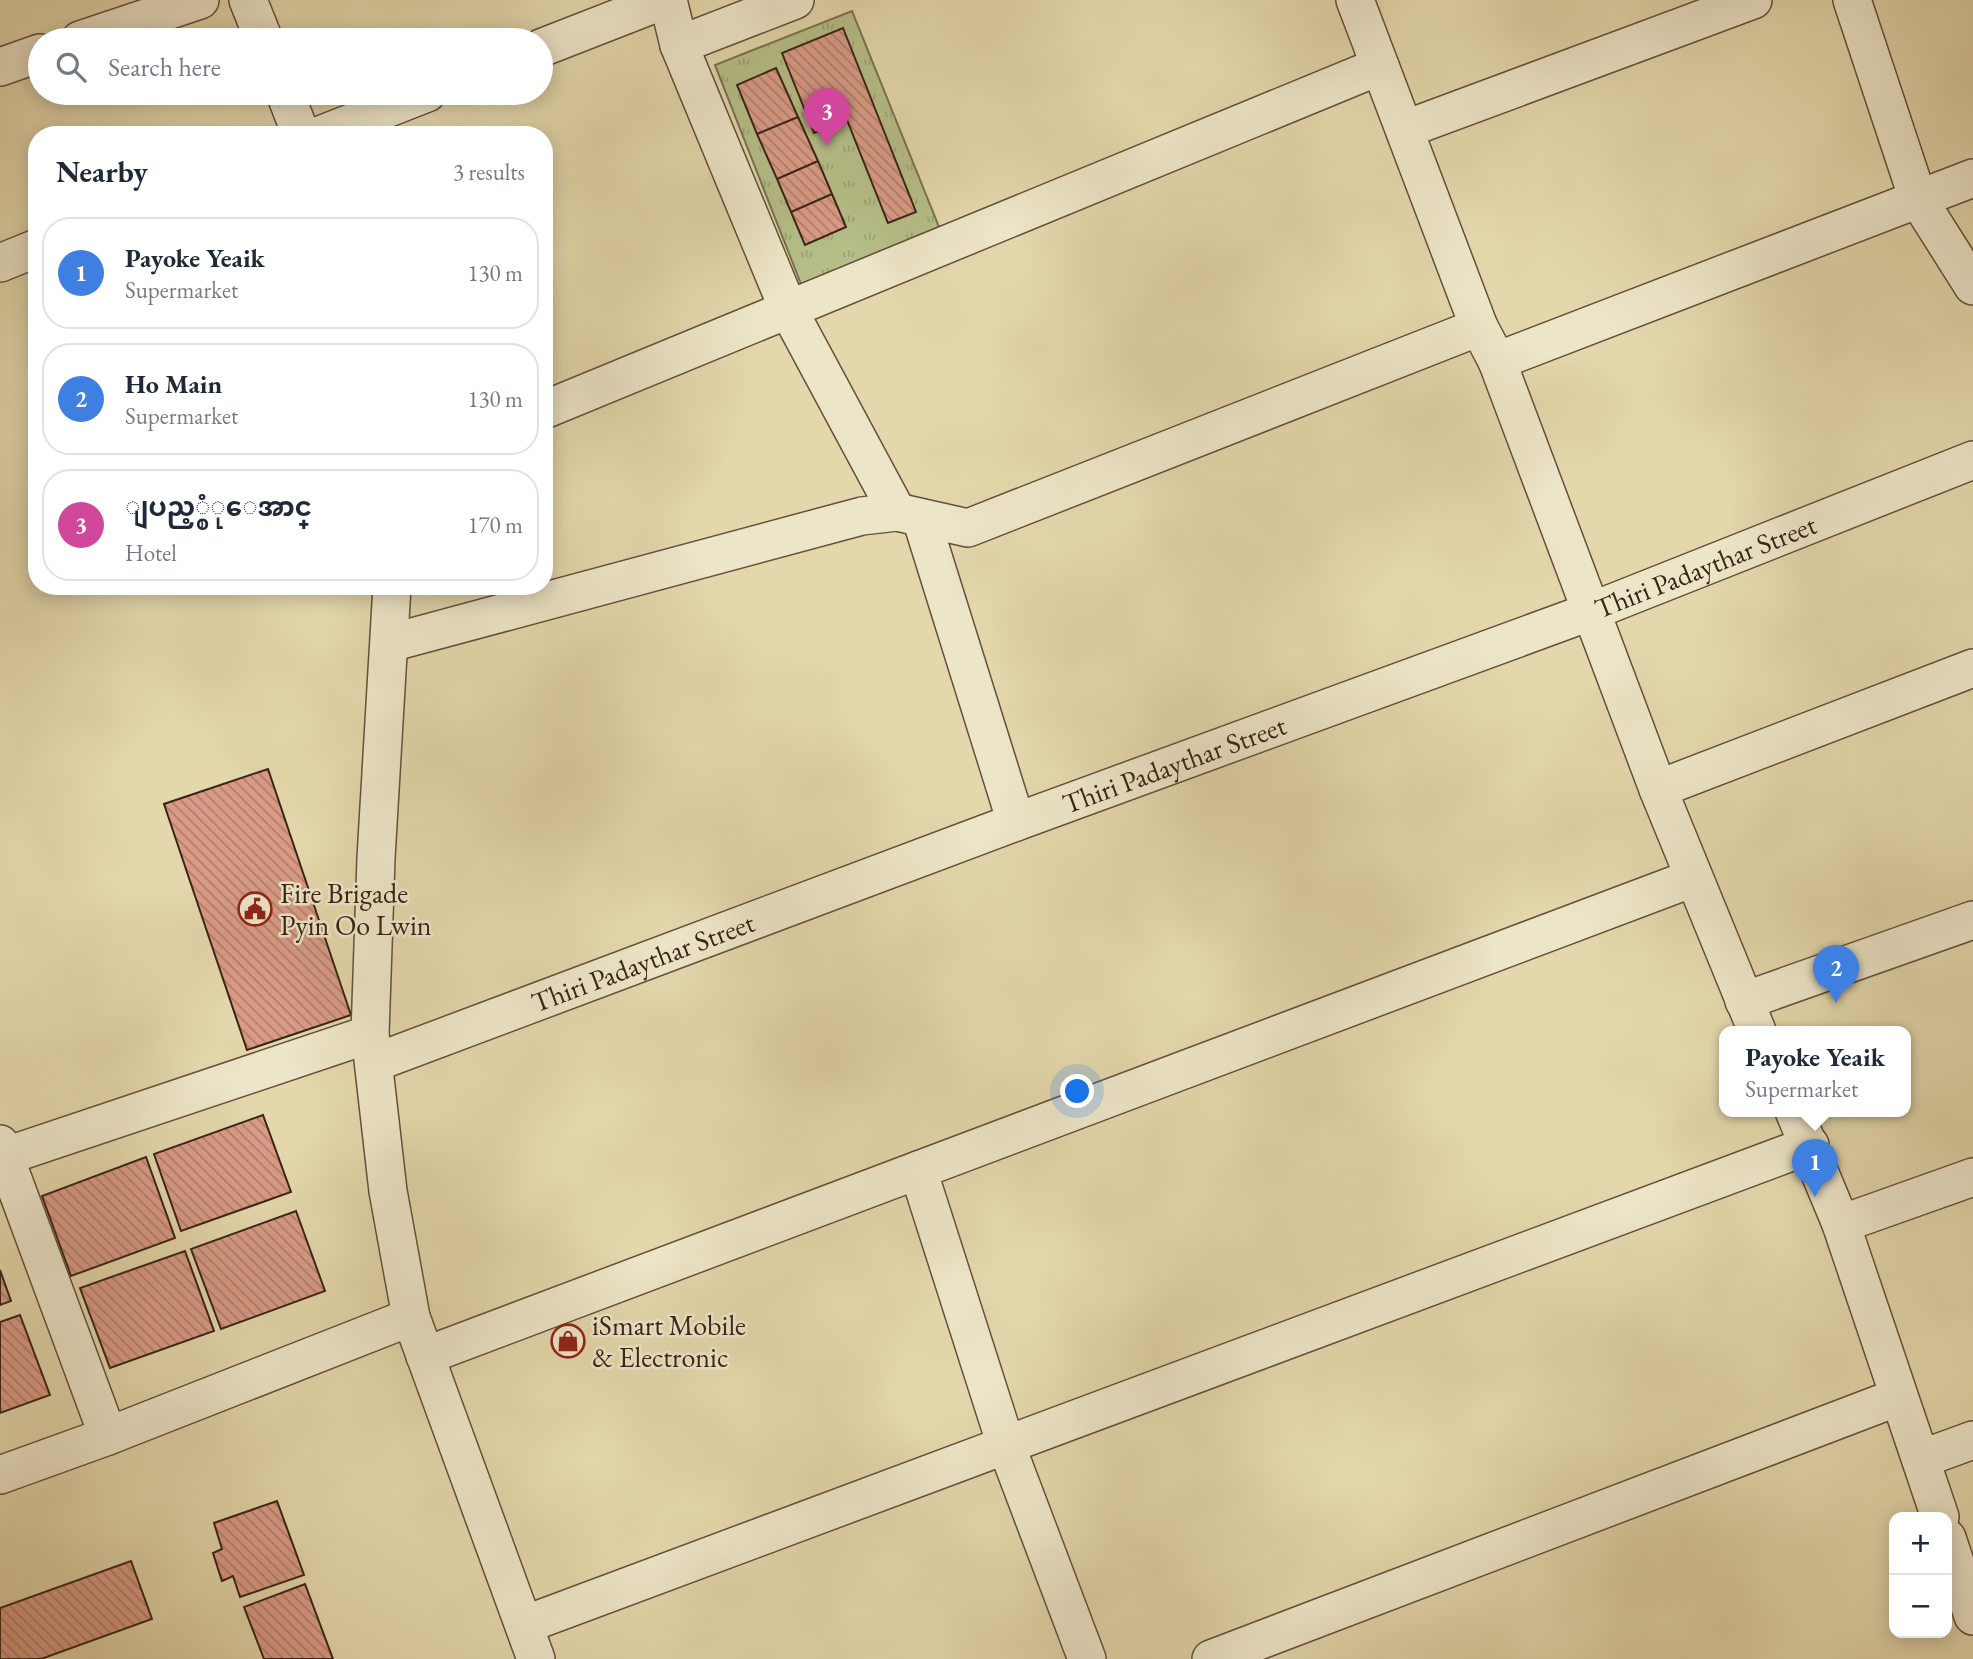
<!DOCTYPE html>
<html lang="en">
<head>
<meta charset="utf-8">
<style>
	body { margin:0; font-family:"EB Garamond","Noto Sans Myanmar",serif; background:#f2f2f3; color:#1f2937 }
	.controls { position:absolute; right:21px; bottom:21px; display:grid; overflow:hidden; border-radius:14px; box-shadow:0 4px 18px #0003 }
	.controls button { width:63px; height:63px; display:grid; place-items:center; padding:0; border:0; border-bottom:2px solid #e0e1e3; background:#fff; color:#1f2937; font:35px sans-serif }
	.you { position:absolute; left:1078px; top:1092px; width:24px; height:24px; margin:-18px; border:5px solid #fff; border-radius:50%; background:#1a73e8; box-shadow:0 0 0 10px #1a73e833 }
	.badge { display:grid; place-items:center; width:46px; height:46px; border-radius:50%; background:#0b8043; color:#fff; font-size:23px; font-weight:700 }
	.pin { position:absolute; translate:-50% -58px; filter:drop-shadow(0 2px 4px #0008) }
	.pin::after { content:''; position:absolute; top:37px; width:24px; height:21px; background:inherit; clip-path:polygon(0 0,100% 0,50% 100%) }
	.popup { position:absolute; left:1719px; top:1026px; width:192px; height:91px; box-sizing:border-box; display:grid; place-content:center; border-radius:14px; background:#fff; filter:drop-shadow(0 2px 5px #0005); font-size:23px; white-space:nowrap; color:#747a83 }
	.popup b { font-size:26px; color:#1f2937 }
	.popup::after { content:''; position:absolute; left:50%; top:100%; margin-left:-14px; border:14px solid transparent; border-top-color:#fff }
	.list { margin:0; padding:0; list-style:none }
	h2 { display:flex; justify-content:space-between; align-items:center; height:91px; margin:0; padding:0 28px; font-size:30px }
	h2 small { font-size:23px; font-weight:400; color:#747a83 }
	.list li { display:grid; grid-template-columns:46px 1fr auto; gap:21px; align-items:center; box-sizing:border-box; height:112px; margin:0 14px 14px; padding:0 14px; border:2px solid #e0e1e3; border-radius:28px }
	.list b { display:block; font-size:26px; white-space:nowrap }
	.list p { margin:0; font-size:23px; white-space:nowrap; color:#747a83 }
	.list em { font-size:23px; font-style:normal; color:#747a83 }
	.icon { flex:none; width:38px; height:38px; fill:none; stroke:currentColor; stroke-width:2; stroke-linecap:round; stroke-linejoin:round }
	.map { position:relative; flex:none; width:1973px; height:1659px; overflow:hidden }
	.search { position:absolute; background:#fff; box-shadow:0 4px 18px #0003; left:28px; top:28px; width:525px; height:77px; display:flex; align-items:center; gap:18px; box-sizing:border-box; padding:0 24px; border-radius:38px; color:#747a83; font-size:26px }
	.panel { position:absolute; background:#fff; box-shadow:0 4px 18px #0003; left:28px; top:126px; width:525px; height:469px; border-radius:28px }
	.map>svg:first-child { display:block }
	.park { fill:url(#park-tufts); stroke:#77704f; stroke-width:2 }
	.building { fill:url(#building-back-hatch); stroke:#392317; stroke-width:2 }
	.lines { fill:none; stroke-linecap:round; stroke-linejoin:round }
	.minor-casing { stroke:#64503c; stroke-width:40 }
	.minor { stroke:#ede5c8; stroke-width:37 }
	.labels { text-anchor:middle; stroke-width:5; stroke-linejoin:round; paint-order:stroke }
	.street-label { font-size:28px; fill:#392317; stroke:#ede5c8 }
	.poi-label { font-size:28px; fill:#392317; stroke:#ede5c8; text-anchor:start }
</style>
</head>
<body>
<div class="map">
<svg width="1973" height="1659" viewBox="0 0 1973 1659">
	<defs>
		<pattern id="park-tufts" width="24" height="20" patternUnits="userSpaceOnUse" patternTransform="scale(1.75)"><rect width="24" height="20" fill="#b5be87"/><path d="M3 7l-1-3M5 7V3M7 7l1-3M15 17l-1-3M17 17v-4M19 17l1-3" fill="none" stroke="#9ca374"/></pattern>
		<pattern id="building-back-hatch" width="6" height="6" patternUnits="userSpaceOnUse" patternTransform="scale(1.75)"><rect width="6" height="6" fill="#d99b86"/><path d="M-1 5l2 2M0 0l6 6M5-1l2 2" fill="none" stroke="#b17e6d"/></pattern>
	</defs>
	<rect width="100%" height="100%" fill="#e3d7ab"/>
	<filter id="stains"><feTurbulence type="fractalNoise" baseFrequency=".00286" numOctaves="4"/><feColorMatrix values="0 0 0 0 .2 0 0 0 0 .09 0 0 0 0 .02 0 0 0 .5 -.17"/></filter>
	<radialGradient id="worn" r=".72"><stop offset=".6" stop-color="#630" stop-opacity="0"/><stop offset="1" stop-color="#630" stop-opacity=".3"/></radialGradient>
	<path class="park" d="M852,11l87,216 -138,57 -86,-219z"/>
	<path class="building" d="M843,28l73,184 -28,11 -41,-103 -33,13 -32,-80z
		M776,68l22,49 -41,17 -20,-49z
		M798,117l20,44 -41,18 -20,-45z
		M818,161l14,33 -41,18 -14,-33z
		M832,194l14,33 -41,18 -14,-33z
		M268,769l83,246 -104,35 -83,-246z
		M263,1115l28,77 -110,39 -27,-77z
		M146,1157l29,81 -104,38 -29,-80z
		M296,1211l29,80 -104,38 -30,-80z
		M185,1251l29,80 -104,37 -30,-80z
		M0,1270l11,31 -11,4z
		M20,1315l30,80 -50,18v-91z
		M277,1501l27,74 -64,22 -7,-21 -11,5 -9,-28 9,-4 -8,-26z
		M131,1561l21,58 -111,40h-41v-51z
		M305,1584l28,75h-69l-20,-52z"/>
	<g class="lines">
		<defs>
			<g id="minor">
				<path d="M248,0l16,40"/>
				<path d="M668,0l11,45 110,266 108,201"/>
				<path d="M1355,0l124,327 18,34 161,428 99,242"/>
				<path d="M1852,0l66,199 55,87"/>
				<path d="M80,40l120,-40"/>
				<path d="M679,45l116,-45"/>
				<path d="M541,48l123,-48"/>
				<path d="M0,67l40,-14"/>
				<path d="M285,93l16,42"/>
				<path d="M1406,129l347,-129"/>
				<path d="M320,135l107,-42"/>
				<path d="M0,263l37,-15"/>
				<path d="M1497,361l476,-183"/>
				<path d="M544,410l836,-344"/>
				<path d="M921,518l95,304"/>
				<path d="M392,586l-16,272 -6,176 18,157 23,126 125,342"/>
				<path d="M390,643l472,-127 35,-4 71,16 511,-201"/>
				<path d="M1658,789l315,-121"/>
				<path d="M1744,1001l229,-81"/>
				<path id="s1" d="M374,1063l642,-241 576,-211 381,-151"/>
				<path d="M1794,1111l47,113 99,293"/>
				<path d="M0,1144l108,292"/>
				<path d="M0,1158l370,-124"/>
				<path d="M918,1170l88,275 81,214"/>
				<path d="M1841,1224l132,-47"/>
				<path d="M425,1356l1268,-478"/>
				<path d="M1921,1459l52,-19"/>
				<path d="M0,1475l108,-39 303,-119"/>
				<path d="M1947,1538l26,78"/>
				<path d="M524,1625l1286,-480"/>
				<path d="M1211,1659l687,-262"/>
			</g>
		</defs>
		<use href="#minor" class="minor-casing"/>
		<use href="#minor" class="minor"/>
	</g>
	<defs>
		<symbol id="civic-ring" viewBox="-11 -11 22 22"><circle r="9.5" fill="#ede5c8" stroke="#8f2418" stroke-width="1.5"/><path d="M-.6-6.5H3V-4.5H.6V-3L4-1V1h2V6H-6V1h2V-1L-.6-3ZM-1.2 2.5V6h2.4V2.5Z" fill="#8f2418"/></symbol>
		<symbol id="shop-ring" viewBox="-11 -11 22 22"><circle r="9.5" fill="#ede5c8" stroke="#8f2418" stroke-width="1.5"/><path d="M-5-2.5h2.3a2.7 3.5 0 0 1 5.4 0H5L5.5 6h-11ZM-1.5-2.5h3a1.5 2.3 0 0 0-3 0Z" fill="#8f2418"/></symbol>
	</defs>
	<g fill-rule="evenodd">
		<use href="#civic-ring" x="236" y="890" width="38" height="38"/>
		<use href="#shop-ring" x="549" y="1322" width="38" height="38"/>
	</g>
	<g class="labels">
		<g class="street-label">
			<text dy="10" stroke="none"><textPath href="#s1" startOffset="1421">Thiri Padaythar Street</textPath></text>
			<text dy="10" stroke="none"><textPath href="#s1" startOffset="854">Thiri Padaythar Street</textPath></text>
			<text dy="10" stroke="none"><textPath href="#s1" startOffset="287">Thiri Padaythar Street</textPath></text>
		</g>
		<g class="poi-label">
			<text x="280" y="903">Fire Brigade<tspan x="280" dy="32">Pyin Oo Lwin</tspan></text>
			<text x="592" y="1335">iSmart Mobile<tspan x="592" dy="32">&amp; Electronic</tspan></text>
		</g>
	</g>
	<rect width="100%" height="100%" filter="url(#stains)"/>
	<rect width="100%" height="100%" fill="url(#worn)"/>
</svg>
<div class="controls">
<button>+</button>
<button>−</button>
</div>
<div class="you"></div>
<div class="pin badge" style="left:1815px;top:1197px;background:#3f7fe0">1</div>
<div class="popup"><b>Payoke Yeaik</b>Supermarket</div>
<div class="pin badge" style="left:1836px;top:1003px;background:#3f7fe0">2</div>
<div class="pin badge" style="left:827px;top:146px;background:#d1479c">3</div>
<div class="search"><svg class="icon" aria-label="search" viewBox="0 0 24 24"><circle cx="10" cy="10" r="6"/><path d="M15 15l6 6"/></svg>Search here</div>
<section class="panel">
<h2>Nearby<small>3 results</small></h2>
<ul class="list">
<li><span class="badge" style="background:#3f7fe0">1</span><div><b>Payoke Yeaik</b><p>Supermarket</p></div><em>130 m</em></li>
<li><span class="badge" style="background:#3f7fe0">2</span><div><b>Ho Main</b><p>Supermarket</p></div><em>130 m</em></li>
<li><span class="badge" style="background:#d1479c">3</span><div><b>ျပည့္စံုေအာင္</b><p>Hotel</p></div><em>170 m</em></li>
</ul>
</section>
</div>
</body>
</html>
